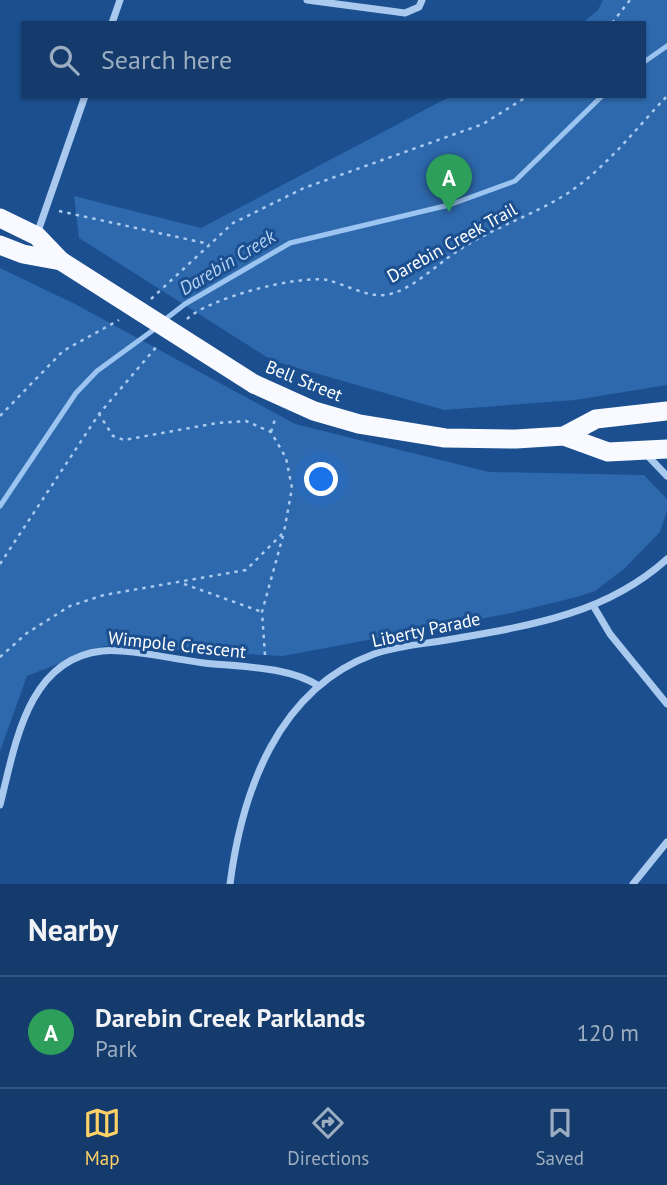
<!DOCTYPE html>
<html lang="en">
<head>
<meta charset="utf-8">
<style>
	body { margin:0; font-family:"PT Sans",sans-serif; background:#1d4271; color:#f1f3f6 }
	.you { position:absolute; left:322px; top:480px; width:24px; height:24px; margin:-18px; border:5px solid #fff; border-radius:50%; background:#1a73e8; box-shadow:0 0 0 10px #1a73e833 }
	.badge { display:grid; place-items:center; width:46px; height:46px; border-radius:50%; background:#ffd166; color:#fff; font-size:23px; font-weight:700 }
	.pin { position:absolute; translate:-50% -58px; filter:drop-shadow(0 2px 4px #0008) }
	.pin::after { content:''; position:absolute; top:37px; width:24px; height:21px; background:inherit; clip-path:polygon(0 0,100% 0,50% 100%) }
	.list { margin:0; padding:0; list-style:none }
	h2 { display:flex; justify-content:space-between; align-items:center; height:91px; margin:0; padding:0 28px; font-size:30px }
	h2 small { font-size:23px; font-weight:400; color:#9dadc1 }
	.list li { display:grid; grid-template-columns:46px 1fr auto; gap:21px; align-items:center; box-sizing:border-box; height:112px; padding:0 28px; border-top:2px solid #33557e }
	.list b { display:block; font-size:26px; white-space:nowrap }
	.list p { margin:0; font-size:23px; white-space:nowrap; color:#9dadc1 }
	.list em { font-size:23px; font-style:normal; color:#9dadc1 }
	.icon { flex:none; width:38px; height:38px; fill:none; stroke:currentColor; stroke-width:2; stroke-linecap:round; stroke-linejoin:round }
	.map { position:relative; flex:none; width:667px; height:884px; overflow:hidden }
	.search { position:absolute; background:#143b6b; box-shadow:0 2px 5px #0004; left:21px; right:21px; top:21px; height:77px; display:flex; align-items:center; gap:18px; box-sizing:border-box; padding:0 24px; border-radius:0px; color:#9dadc1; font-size:26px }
	.sheet { height:203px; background:#143b6b }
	nav { display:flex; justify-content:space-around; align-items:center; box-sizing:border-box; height:98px; border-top:2px solid #33557e; background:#143b6b; font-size:19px; color:#9dadc1 }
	nav a { display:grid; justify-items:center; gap:4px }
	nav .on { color:#ffd166 }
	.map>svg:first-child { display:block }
	.green { fill:#2e69ad }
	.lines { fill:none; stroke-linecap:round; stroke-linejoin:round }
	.stream { stroke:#9cc4f0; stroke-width:5 }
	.path { stroke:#a9c9ee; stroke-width:2.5; stroke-dasharray:3.5 5; stroke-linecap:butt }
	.minor { stroke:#a9c9ee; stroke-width:7 }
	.trunk { stroke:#f8faff; stroke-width:19 }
	.trunk-bridge { stroke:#f8faff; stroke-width:19 }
	.labels { text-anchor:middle; stroke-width:6; stroke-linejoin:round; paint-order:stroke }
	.street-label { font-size:18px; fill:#fff; stroke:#1b4f8f }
	.water-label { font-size:19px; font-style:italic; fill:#b5d3f5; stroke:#1b4f8f }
</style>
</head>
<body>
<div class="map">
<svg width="667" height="884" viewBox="0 0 667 884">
	<rect width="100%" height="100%" fill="#1b4f8f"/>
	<path class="green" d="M603,0h64v385l-92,15 -131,10 -171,-49 -194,-123 -5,-42 127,32 250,-132h193v-73h-62l16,-13z
		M0,268l77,37 218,119 194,48 155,3 23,24v12l-7,21 -35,36 -30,23 -18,6 -66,16 -228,43 -179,-10 -77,30 -27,75z"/>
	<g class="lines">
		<path class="stream" d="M644,62l23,-16
			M163,321l22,-17 105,-61 159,-38 66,-24 87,-85
			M0,506l76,-113 21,-22 59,-43"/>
		<path class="path" d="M612,23l18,-23
			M59,211l150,33
			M151,299l82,-76 71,-35 179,-64 45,-28
			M187,319c22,-21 110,-44 140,-39 17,4 40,17 57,15 25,-2 52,-30 72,-43 32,-22 70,-34 104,-54 41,-24 74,-67 107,-102
			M0,416l63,-65 56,-31
			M271,432l5,-16
			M0,564l99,-150 59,-69
			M184,584l78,28
			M265,655l-3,-43 21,-76
			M0,657l27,-24 43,-27 34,-11 142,-25 38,-38 8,-44 -6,-30 -15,-26 -25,-11 -29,2 -93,17 -11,-4 -14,-22"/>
		<path class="minor" d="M307,0l98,13 14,-6 3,-7
			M112,23l8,-23
			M37,234l48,-138
			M646,454l21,22
			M594,607l16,27 57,70
			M0,805c15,-59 27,-146 102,-154 23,-3 77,9 102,12 36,4 84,3 115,23
			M230,884c12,-93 48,-195 144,-230 23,-8 49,-10 73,-14 80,-14 158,-25 220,-81
			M633,884l34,-42"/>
		<path class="trunk" d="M0,218l37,18 24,25
			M0,245l23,9 38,7
			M254,384l60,27 45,13 86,14 71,1 48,-3 32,-17 71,-8
			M564,436l44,16 59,-3"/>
		<path class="trunk-bridge" d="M61,261l193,123"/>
	</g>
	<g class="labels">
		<g class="street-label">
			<text transform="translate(452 243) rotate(-29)" y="6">Darebin Creek Trail</text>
			<text transform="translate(304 381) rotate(22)" y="6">Bell Street</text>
			<text transform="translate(426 630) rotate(-12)" y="6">Liberty Parade</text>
			<text transform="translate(177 645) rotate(6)" y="6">Wimpole Crescent</text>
		</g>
		<g class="water-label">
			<text transform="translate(227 262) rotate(-31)" y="7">Darebin Creek</text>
		</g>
	</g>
</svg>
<div class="you"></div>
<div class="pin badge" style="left:449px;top:212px;background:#2e9e5b">A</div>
<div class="search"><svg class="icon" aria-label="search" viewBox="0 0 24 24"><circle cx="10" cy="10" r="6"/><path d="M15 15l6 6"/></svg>Search here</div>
</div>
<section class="sheet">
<h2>Nearby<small></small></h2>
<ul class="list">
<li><span class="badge" style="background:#2e9e5b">A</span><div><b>Darebin Creek Parklands</b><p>Park</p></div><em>120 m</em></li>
</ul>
</section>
<nav>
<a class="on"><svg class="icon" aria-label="map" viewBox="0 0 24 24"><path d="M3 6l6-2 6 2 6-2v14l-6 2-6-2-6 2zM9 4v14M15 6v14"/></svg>Map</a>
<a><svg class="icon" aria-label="directions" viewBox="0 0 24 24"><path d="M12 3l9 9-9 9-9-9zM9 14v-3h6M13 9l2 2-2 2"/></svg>Directions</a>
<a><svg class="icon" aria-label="saved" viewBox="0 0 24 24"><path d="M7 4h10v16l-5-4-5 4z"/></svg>Saved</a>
</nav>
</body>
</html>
